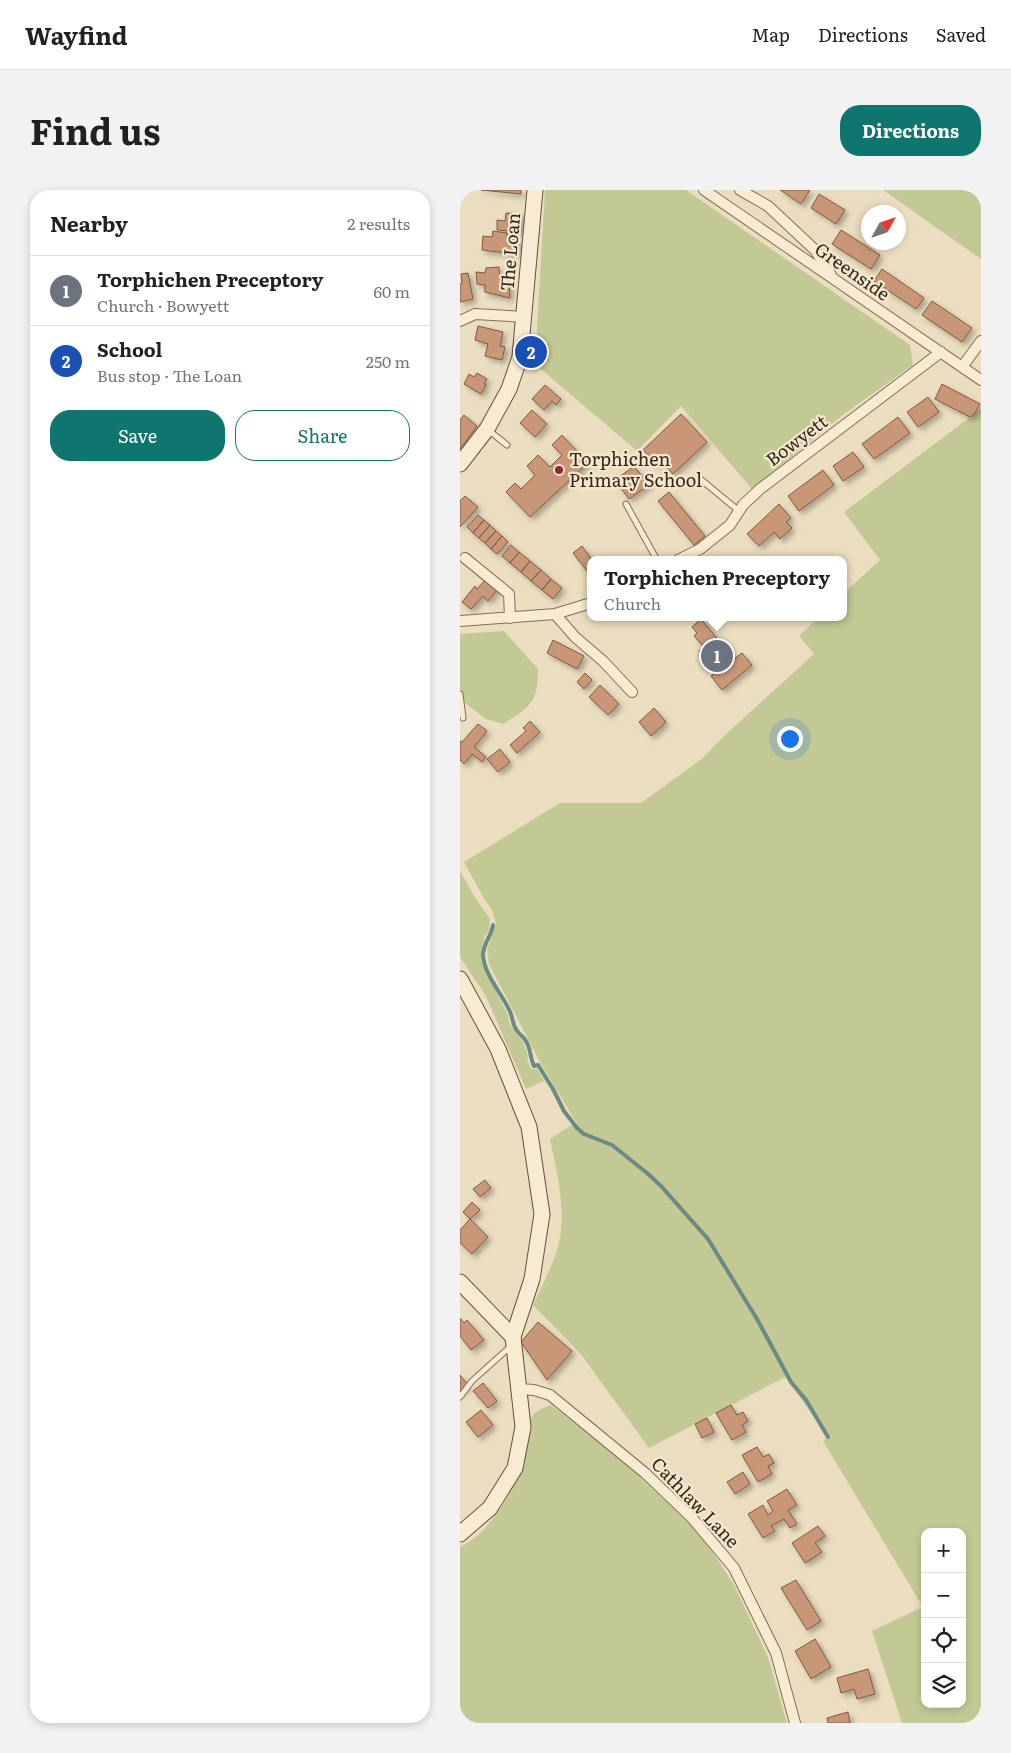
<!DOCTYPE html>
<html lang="en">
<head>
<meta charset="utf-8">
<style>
	body { margin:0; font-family:Literata,serif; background:#f2f2f2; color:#202124 }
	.controls { position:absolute; right:15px; bottom:15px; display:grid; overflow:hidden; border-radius:10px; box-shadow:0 2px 8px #0003 }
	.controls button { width:45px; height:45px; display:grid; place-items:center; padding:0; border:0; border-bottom:1px solid #e0e0e0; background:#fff; color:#202124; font:25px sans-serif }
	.compass { position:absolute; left:401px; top:15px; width:45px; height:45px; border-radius:50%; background:#fff; box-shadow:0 2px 8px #0003; rotate:50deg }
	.you { position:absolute; left:329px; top:548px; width:18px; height:18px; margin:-12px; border:4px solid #fff; border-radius:50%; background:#1a73e8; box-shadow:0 0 0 8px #1a73e833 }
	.badge { display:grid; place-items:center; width:32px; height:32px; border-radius:50%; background:#0f766e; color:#fff; font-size:16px; font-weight:700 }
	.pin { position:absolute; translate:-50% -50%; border:2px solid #fff; box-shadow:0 1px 5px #0006 }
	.popup { position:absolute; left:127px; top:366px; width:260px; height:65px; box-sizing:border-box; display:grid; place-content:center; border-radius:10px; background:#fff; filter:drop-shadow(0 1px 4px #0005); font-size:16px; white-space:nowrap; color:#757577 }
	.popup b { font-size:19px; color:#202124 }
	.popup::after { content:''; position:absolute; left:50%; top:100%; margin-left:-10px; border:10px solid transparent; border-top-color:#fff }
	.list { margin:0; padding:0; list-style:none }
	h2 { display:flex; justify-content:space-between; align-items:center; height:65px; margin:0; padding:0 20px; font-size:21px }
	h2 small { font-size:16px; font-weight:400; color:#757577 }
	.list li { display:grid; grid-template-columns:32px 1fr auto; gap:15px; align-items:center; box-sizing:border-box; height:70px; padding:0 20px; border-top:1px solid #e0e0e0 }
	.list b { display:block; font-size:19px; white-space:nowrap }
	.list p { margin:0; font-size:16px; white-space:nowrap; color:#757577 }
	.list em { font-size:16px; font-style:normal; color:#757577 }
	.actions { display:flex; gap:10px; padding:15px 20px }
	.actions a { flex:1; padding:11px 0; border:1px solid #0f766e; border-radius:20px; text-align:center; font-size:18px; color:#0f766e }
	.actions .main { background:#0f766e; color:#fff }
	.icon { flex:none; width:28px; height:28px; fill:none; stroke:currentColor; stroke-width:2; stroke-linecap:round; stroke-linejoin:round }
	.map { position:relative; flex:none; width:521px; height:1533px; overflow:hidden; border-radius:20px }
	header { display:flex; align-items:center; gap:30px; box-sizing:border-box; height:70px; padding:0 25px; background:#fff; border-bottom:1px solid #e0e0e0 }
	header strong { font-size:24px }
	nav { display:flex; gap:28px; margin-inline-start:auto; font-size:18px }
	.intro { display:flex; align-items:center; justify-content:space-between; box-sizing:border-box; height:120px; padding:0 30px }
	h1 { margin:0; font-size:35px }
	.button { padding:12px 22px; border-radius:20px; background:#0f766e; color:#fff; font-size:18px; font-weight:700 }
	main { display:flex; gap:30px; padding:0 30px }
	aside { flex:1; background:#fff; border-radius:20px; box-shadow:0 2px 8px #0003 }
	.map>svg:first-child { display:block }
	.green { fill:#c3c994; fill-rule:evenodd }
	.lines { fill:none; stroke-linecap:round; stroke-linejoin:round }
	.stream { stroke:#6a8a82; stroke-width:4 }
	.building { fill:#c89777; stroke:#81583f; filter:url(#shadow) }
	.service-casing { stroke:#836e58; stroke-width:7 }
	.minor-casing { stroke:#836e58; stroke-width:12 }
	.secondary-casing { stroke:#65503c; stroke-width:17 }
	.service { stroke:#f7ebd2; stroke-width:5 }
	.minor { stroke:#f7ebd2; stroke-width:10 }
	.secondary { stroke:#f7ebd2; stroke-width:15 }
	.poi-dot { fill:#8f2b2e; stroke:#f3e8ce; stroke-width:2 }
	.labels { text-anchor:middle; stroke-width:4.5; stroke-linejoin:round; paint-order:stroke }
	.street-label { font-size:18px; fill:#33271c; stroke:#f3e8ce }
	.poi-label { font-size:18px; fill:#33271c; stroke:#f3e8ce; text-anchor:start }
</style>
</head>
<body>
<header>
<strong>Wayfind</strong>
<nav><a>Map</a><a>Directions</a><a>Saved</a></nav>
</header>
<div class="intro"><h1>Find us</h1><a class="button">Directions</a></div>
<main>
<aside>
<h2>Nearby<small>2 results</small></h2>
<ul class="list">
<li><span class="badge" style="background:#6b7280">1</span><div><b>Torphichen Preceptory</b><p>Church · Bowyett</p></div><em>60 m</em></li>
<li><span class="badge" style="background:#1a4fb4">2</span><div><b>School</b><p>Bus stop · The Loan</p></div><em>250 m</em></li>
</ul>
<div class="actions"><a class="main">Save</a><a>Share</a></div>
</aside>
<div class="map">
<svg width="521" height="1533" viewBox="0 0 521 1533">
	<defs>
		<filter id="shadow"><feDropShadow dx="3.5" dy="3.5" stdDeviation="2.5" flood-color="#0004"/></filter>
	</defs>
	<rect width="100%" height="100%" fill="#ebddbf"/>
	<path class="green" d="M85,0h141l224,155 3,20 -69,49 -92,75 -71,-83 -44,45 -102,-87z
		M423,0h98v69z
		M521,219v1314h-79l-30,-92 51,-24 -100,-166 5,-5 -43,-59 -136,71 -69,-95 -47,-48c11,-24 26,-49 28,-76 3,-28 -5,-62 -11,-90l20,-13 7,-2 -36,-60 -52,-100 -2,-14 9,-26 -4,-14 -7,-10 -21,-38 96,-59h81l62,-45 22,-23 89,-81 -15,-18 20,-19h24v-23l37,-34 -36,-48zM465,1342h37v172h-37z
		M44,441l34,38c0,34 -8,38 -35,55l-17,-5 -26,-20v-65z
		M0,681l16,28 14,20 -1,11 -4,6 -3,11 -1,13 11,24 16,31 1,7 7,12 7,7 5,15 -1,3 4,10h6l7,12 -18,8 -40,-93 -26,-39z
		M91,1215l74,58 78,74 31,48 34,72 19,66h-327v-176c28,-12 55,-57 63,-85 4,-14 1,-33 9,-45 4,-7 12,-9 19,-12z"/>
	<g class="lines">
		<path class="stream" d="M33,735c-1,10 -9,17 -10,29 0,20 21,42 28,60 2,6 2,13 7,18 2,3 6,5 8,9 5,8 4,17 8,25l4,-1 15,24 11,22 13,17 7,6 28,11 35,28 14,13 47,53 49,80 34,63 15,18 22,37"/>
	</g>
	<path class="building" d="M21,0h40v4z
		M320,0h30l-9,14z
		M359,4l26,16 -9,14 -25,-16z
		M46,23l16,1 -1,18 -24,-2v-10l8,1z
		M381,40l39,25 -9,14 -39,-25z
		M33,41l14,2v6l12,1 -2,14 -35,-4 1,-14 9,1z
		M39,77l1,14 9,1 1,16 -25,-6v-7l-8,-1 -1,-12 9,1 1,-5z
		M422,79l42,29 -8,11 -42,-28z
		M8,83l5,26 -13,3v-18h2l-1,-10z
		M472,111l40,27 -10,14 -40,-27z
		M18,136l25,6 -3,14 5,1 -3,13 -17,-4 3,-12 -13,-4z
		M17,183l10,6 -3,5 2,1 -5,9 -17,-10 5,-10 5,3z
		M482,194l38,20 -5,9 -5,4 -35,-18z
		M85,195l16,14 -5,6 -4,-4 -8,9 -12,-11z
		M468,207l11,15 -21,15 -11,-15z
		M72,220l15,14 -12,13 -15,-14z
		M221,224l26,28 -34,32 -12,-13 -4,4 -14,-15z
		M4,225l13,11 -17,23v-29z
		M438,227l12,16 -36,26 -12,-15z
		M102,245l26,28 -58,54 -24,-25 9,-9 6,6 14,-14 -8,-9 11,-11 12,12 12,-12 -10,-10z
		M393,262l11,15 -21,14 -10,-15z
		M174,276l15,19 -20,14 -14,-19z
		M363,280l11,15 -35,26 -11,-15z
		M209,302l36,44 -11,9 -36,-44z
		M5,306l13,11 -18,20v-26z
		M319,314l12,14 -5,4 6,6 -12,11 -6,-7 -15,14 -12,-12z
		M18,325l6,5 -11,13 -6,-6z
		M24,330l6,5 -11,13 -6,-5z
		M30,335l6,6 -11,12 -6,-5z
		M36,341l6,5 -11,13 -6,-6z
		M42,346l6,6 -11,12 -6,-5z
		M51,355l8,7 -9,11 -8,-7z
		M122,356l10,14h-1v16l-18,-23z
		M59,362l11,9 -9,11 -11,-9z
		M70,371l11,9 -10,11 -10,-9z
		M81,380l10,9 -9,11 -11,-9z
		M26,389l12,10 -10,12 -5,-5 -12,13 -9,-7 13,-16 2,3z
		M91,389l11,9 -9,11 -11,-9z
		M241,429l33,40 8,-6 10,12 -30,25 -11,-14 9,-7 -8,-10 -4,3 -9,-11 5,-4 -10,-11 3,-3 -5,-6z
		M93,450l31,16 -7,13 -30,-16z
		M125,483l7,7 -8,9 -7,-7z
		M140,495l19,19 -11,11 -19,-18z
		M194,518l12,14 -15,14 -12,-14z
		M70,531l10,11 -23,21 -7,-8 16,-14 -3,-3z
		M18,534l9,7 -13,16 12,10 -4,5 -10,-8 -8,10 -4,-4v-19l2,1z
		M40,559l10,13 -12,10 -11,-13z
		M25,990l6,8 -11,9 -7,-8z
		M12,1012l8,8 -10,9 -7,-7z
		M10,1029l18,18 -16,17 -12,-11v-13z
		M0,1128l4,5 3,-3 17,20 -13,10 -11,-14z
		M78,1132l34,29 -25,29 -26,-38z
		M0,1185l8,10 -8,6z
		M23,1193l14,18 -9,7 -15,-17z
		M271,1215l6,10 6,-3 5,9 -6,4 4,7 -14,8 -16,-27z
		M21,1220l12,15 -15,12 -12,-15z
		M247,1228l7,14 -12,6 -7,-14z
		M297,1257l6,10 6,-3 5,9 -6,3 4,8 -14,8 -16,-27z
		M283,1282l7,12 -15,10 -8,-12z
		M327,1299l10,16 -9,5 9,14 -7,4 -6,-9 -13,7 4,5 -12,7 -15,-24 15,-9 5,10 5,-4 -6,-10z
		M358,1336l7,10 -10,7 7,9 -17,11 -13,-20z
		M336,1390l25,41 -14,9 -26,-42z
		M355,1449l16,28 -20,12 -16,-28z
		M408,1479l7,25 -18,5 -3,-10 -13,4 -4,-15z
		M388,1522l2,11h-22l-1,-5z"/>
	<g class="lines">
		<defs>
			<path id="service" d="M27,239l20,16
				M239,288l40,33
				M166,314l31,56
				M0,504l3,24
				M0,1207l12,-16 39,-35"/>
			<path id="minor" d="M244,0l277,190
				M280,0l28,16 47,44 16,25
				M0,131l15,-7 50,3
				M502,177l19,-26
				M5,368l44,36 1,24
				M218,370l22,-11 30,-24 13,-20 17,-16 181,-137
				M95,424l20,23 28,24 29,31
				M0,431l95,-7 36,-11
				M59,1199l15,1 16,5 95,78 47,45 42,50 42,85 19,70"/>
			<path id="secondary" d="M0,274l27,-35 22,-40 11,-32 15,-167
				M0,789l38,70 31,78 13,87 -10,65 -19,58 10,90 -8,41 -25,40 -30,26
				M0,1092l53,55"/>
		</defs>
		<use href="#service" class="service-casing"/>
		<use href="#minor" class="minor-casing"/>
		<use href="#secondary" class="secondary-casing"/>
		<use href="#service" class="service"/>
		<use href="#minor" class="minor"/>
		<use href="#secondary" class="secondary"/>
	</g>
	<circle class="poi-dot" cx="99" cy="280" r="5"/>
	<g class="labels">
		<g class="street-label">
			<text transform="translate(51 62) rotate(-85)" y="6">The Loan</text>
			<text transform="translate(392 82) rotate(35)" y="6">Greenside</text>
			<text transform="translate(337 251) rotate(-37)" y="6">Bowyett</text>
			<text transform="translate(235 1313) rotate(46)" y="6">Cathlaw Lane</text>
		</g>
		<g class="poi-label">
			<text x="109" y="276">Torphichen<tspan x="109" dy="21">Primary School</tspan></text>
		</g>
	</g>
</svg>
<div class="controls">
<button>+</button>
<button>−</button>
<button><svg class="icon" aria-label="locate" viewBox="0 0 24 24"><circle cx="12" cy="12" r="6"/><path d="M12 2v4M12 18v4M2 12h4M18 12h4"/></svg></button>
<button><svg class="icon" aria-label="layers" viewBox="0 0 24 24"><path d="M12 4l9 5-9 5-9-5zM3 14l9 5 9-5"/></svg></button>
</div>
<svg class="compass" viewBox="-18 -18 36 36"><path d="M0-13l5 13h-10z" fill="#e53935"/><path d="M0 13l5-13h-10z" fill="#757577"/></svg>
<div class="you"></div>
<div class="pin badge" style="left:257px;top:466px;background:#6b7280">1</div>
<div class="popup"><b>Torphichen Preceptory</b>Church</div>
<div class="pin badge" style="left:71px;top:162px;background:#1a4fb4">2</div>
</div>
</main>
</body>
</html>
